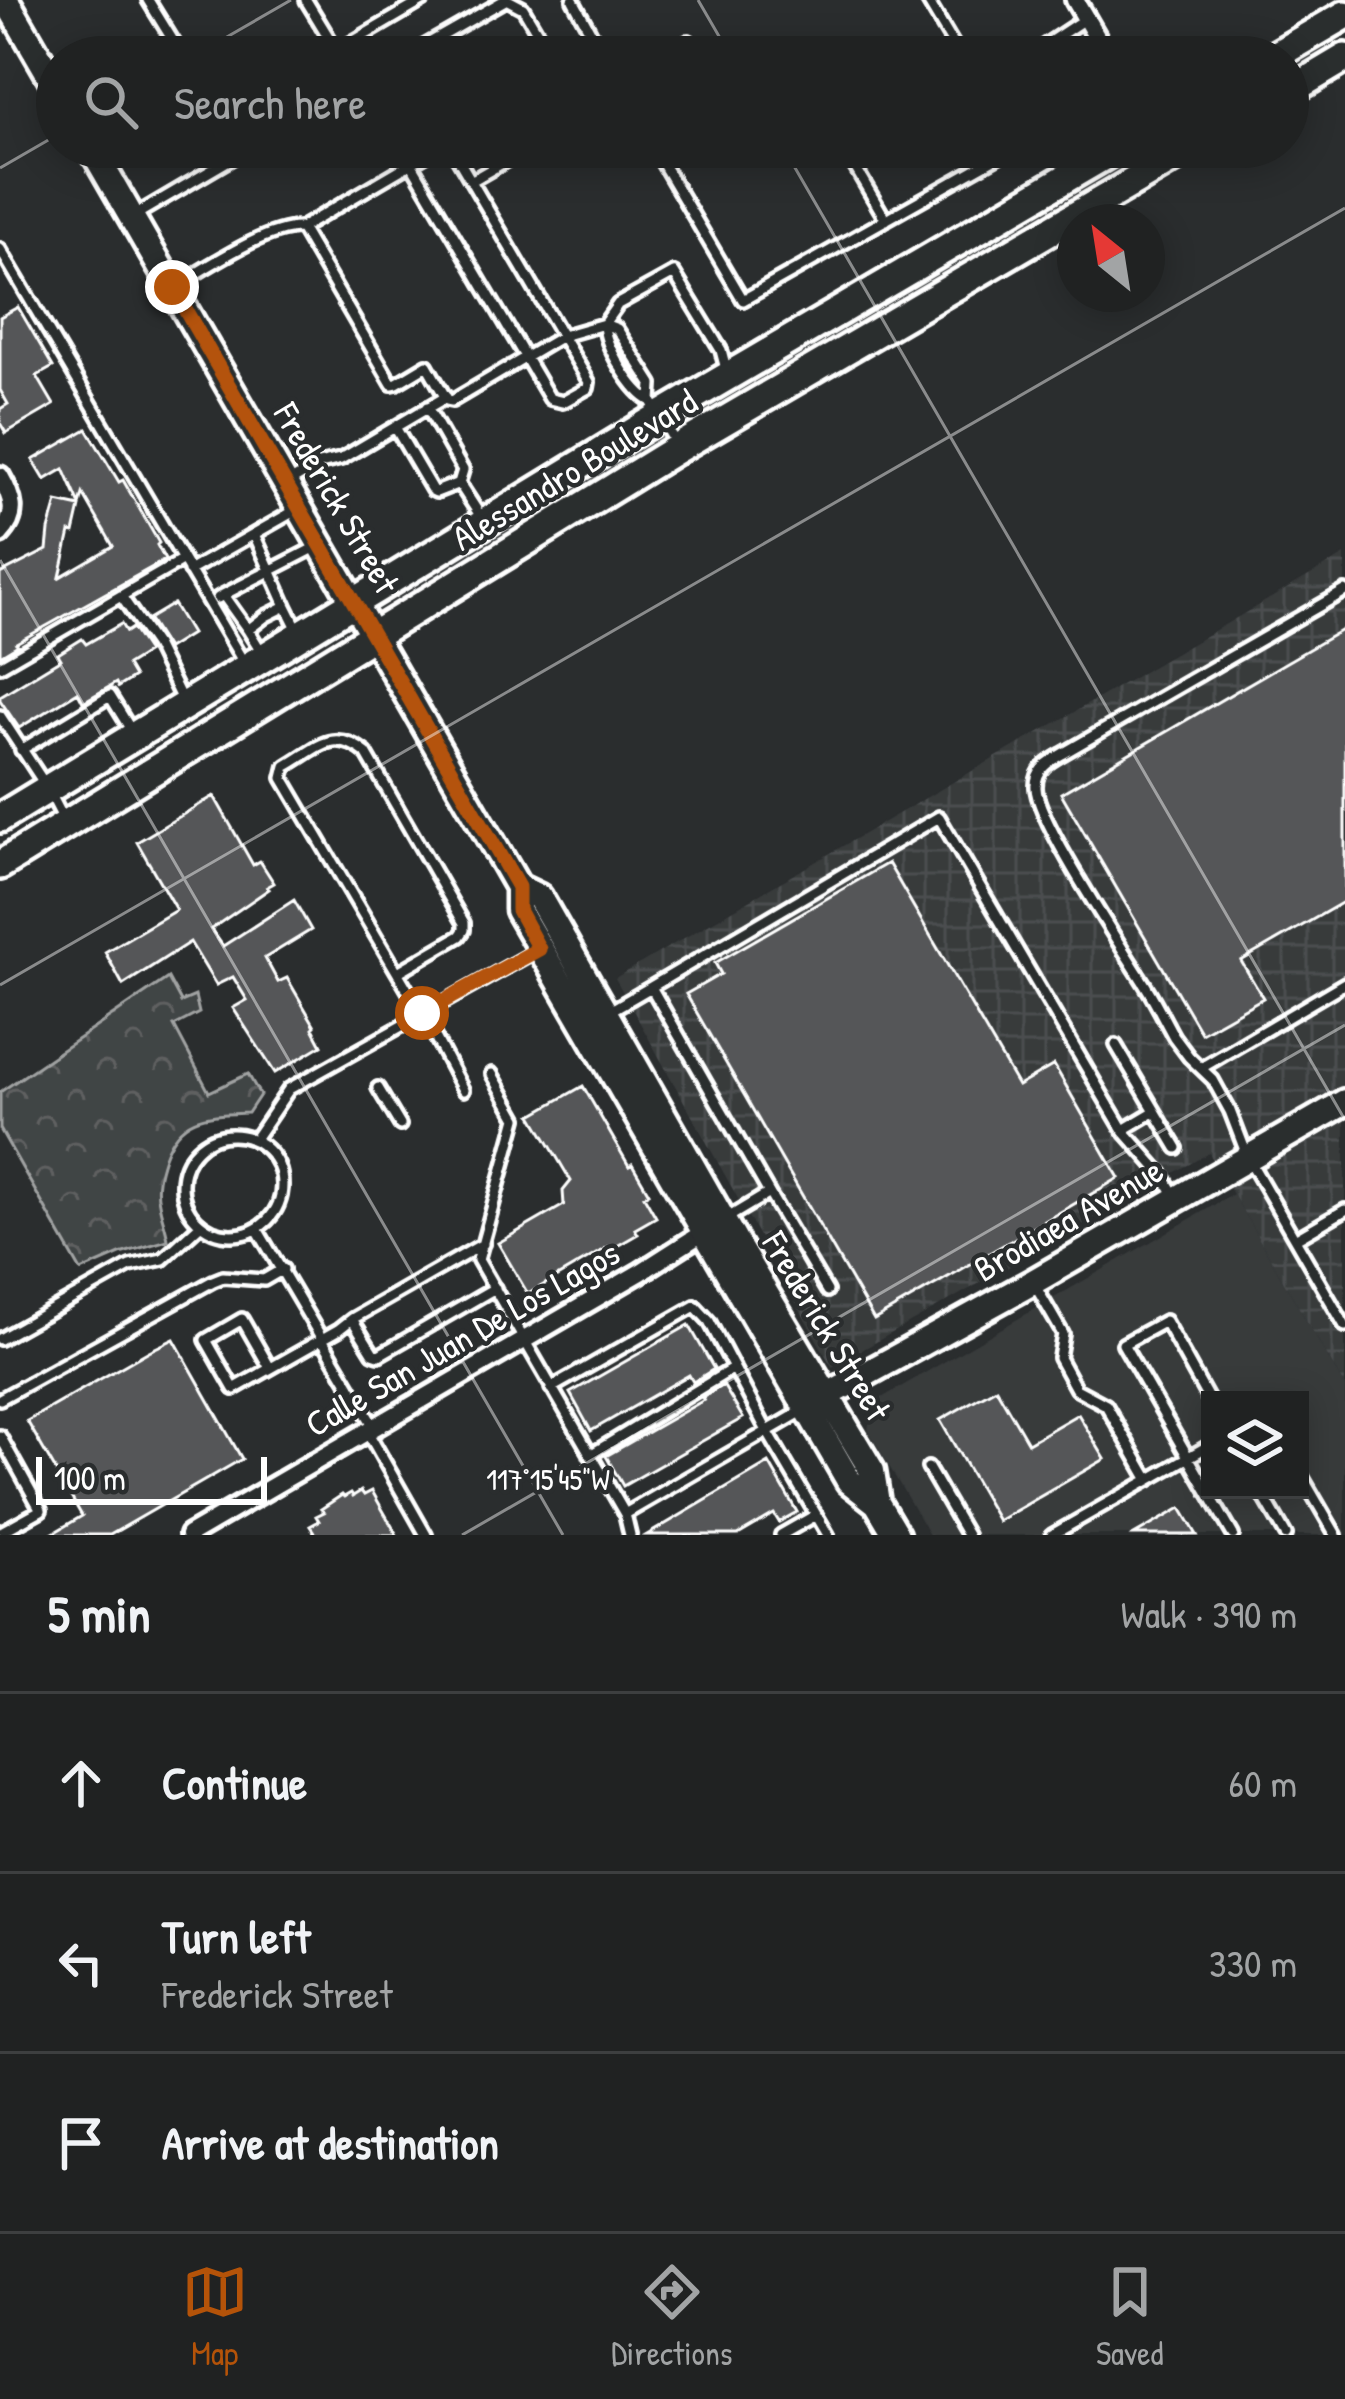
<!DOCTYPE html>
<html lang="en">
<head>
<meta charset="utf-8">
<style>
	body { margin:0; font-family:"Patrick Hand",sans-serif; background:#282a2a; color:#f1f3f6 }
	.controls { position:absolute; right:36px; bottom:36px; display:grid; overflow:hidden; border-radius:0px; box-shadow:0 6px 30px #0003 }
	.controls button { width:108px; height:108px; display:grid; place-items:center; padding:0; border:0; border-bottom:3px solid #3d3f40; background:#202222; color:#f1f3f6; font:60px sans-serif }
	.compass { position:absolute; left:1057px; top:204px; width:108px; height:108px; border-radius:50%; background:#202222; box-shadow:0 6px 30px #0003; rotate:330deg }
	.scale { position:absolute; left:36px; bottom:30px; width:231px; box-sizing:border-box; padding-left:12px; border:6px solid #fff; border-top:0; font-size:33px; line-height:42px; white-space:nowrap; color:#fff; -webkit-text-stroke:9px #2a2d2e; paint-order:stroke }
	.stop { position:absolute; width:36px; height:36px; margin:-27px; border:9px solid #b45309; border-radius:50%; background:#fff }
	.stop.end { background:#b45309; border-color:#fff; box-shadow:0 3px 12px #0008 }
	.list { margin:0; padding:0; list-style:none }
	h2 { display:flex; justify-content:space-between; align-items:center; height:156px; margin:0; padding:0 48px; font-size:51px }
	h2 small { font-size:39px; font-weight:400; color:#a2a4a5 }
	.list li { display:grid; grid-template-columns:78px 1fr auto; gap:36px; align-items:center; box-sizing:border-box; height:180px; padding:0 48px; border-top:3px solid #3d3f40 }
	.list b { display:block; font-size:45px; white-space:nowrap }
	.list p { margin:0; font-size:39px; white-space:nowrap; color:#a2a4a5 }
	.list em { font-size:39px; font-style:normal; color:#a2a4a5 }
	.icon { flex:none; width:66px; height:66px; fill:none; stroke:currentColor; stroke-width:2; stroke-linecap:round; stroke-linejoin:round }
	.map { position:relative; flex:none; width:1345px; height:1535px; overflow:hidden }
	.search { position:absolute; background:#202222; box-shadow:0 6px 30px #0003; left:36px; right:36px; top:36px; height:132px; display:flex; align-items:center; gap:30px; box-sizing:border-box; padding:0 42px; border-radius:66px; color:#a2a4a5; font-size:45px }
	.sheet { height:696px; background:#202222 }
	nav { display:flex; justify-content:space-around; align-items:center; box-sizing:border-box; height:168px; border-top:3px solid #3d3f40; background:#202222; font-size:33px; color:#a2a4a5 }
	nav a { display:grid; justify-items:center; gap:6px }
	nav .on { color:#b45309 }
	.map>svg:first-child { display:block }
	.built { fill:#373a3b; fill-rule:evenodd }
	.industrial { fill:url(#industrial-grid) }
	.park { fill:url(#park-crowns); stroke:#a0a2a2; stroke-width:3 }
	.building { fill:#555758; stroke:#fff; stroke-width:3 }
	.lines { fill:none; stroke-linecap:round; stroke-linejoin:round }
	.lane-casing { stroke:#fff; stroke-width:18 }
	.street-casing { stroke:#fff; stroke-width:26 }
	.secondary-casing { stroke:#fff; stroke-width:33 }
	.primary-casing { stroke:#fff; stroke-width:36 }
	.lane { stroke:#2a2d2e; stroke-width:9 }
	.street { stroke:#2a2d2e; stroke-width:16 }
	.secondary { stroke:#2a2d2e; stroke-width:24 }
	.primary { stroke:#2a2d2e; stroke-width:27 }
	.route { stroke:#b45309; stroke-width:15 }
	.ticks { fill:none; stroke:#fff; stroke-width:3; stroke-opacity:0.45 }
	.labels { text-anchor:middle; stroke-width:9; stroke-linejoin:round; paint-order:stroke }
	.street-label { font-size:36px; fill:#fff; stroke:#2a2d2e }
	.ticks-label { font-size:30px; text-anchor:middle; fill:#fff; stroke:#2a2d2e; stroke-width:9; stroke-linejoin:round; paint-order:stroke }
</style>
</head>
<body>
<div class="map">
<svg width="1345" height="1535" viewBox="0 0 1345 1535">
	<defs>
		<pattern id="industrial-grid" width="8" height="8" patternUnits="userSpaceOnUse" patternTransform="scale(3)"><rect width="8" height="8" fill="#373a3b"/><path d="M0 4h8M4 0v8" fill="none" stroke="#4b4e4f"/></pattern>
		<pattern id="park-crowns" width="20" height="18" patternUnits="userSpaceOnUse" patternTransform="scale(3)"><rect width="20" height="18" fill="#414445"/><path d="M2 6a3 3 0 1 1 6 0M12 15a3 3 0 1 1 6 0" fill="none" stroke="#5e6061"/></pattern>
	</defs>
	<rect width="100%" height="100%" fill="#2a2d2e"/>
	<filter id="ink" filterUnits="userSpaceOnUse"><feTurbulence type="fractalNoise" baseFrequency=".00833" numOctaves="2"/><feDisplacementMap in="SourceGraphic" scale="24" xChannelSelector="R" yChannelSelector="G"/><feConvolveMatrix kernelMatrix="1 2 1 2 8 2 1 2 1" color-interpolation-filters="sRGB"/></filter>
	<g filter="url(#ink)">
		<path class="built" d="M1233,1194l112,193v148h-416l-61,-105 5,-27zM1210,1400h90v90h-90z"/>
		<path class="industrial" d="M1345,555v832l-136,-234 -377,214 -217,-389z"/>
		<path class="park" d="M168,978l13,24 14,-6 4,17 -25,13 35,66 39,-18 12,21 -12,18c-41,2 -68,1 -84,44 -5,15 -9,30 -5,46 2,13 7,23 9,37l-48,14 -39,17 -81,-142v-37z"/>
		<path class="building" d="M18,307l35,60 -16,9 17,29 -48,28 -6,-10v-14l8,-5 -8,-14v-73z
			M87,429l32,53 4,-2 36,63 -2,2 8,15 -149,83 2,2 -18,11v-82l47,-24 2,-20 8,-28 23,5 -6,26 -4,-1 -10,45 53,-31 -30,-52 -3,11 -16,-36 -19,11 -12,-20z
			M173,604l18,30 -24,15 -19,-30z
			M121,624l5,8 6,-4 16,24 -21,13 7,12 -16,10 -2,-4 -33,19 -5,-10 -59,36 -19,-28v-4l61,-37 -3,-5 24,-15 4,5z
			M1345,628v273l-104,60 22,37 -62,35 -140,-240z
			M214,796l39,69 7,-4 14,22 -7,4 2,2 -58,40 12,17 71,-46 17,30 -46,28 13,24 9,-4 28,48 -2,2 9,17 -47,28 -42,-65 14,-8 -14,-23 -17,8 -26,-43 -67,43 -18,-33 71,-42 -39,-68z
			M888,863l130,223 36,-21 65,113 -245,142 -188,-326 35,-20 -6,-11z
			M583,1086l46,80 3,-2 17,29 -5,3 12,21 -21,12 3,5 -28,16 -2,-3 -80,47 -30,-51 66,-38 -1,-14 8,-10 -39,-66z
			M689,1325l25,44 -21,13 -4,-7 -98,56 -21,-38z
			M174,1339l68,120 -132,76h-60l32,-19 -55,-95 122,-70z
			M723,1385l20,33 -120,68 -17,-30 98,-56 -2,-2z
			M996,1388l32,55 50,-29 27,45 -107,62 -58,-101z
			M769,1463l28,49 -18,10 -5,-8 -36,21h-91z
			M361,1491l3,4 8,-4 25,44h-81l-6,-9 9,-5 -3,-5 8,-4 -3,-3 21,-14 2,2 7,-4 2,3z
			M1181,1508l16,27h-63z"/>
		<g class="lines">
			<defs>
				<path id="lane" d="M148,0l35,57
					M306,0l31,51
					M508,0l15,8 29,49
					M573,0l31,57
					M927,0l34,57
					M327,57l97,-57
					M405,57l100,-57
					M663,57l26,-16
					M1027,57l59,-39
					M653,147l90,153 272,-153
					M845,150l41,70
					M411,163l139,236 13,3 25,-14 1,-6 -138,-235
					M471,181l59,-34
					M132,217l119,-70
					M301,228l91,156 5,-1 30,-18 20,35 5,1 110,-65 42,-12 14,-20 56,-31 47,77 5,19
					M0,249l244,414
					M175,286c30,-17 92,-60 126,-58l138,-81
					M604,324l13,5 35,55 -1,17 24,41
					M604,324c0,21 28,68 47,77
					M427,407l36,63 -4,13
					M395,427l51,-30
					M286,484l33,-20 22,-5 54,-32 37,63 4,2 23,-9 24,37
					M189,571l65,-37
					M1345,591l-281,162c-14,8 -28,15 -28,33 -2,31 90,167 111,202 10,16 18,33 27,49l15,20 24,23 17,31 18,47 97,168
					M223,595l97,-50
					M121,596l34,49 27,55
					M218,598l5,-3 25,35
					M286,606l-32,-72 42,-24
					M261,651l-13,-21 18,-14 20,-10 12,24
					M0,666l183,-106
					M0,716l48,73 16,31
					M21,750l89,-54 21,34
					M398,972l62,-36 4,-6v-7l-98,-170c-34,-26 -48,-5 -80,13l-3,12 150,255 30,57
					M608,1012l43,-25
					M1116,1045l61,103
					M1201,1068l144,-85
					M492,1074l25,44 -39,142 147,254 5,21
					M378,1088l22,37
					M1123,1130l32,-19
					M182 1185a50 50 0 1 1 100 0a50 50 0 1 1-100 0Z
					M255,1139l34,-50 250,-140
					M769,1193l58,98
					M724,1220l45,-27 -118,-206 288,-170 184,313 39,44 14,24
					M257,1229l117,198
					M1295,1239l50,-29
					M1033,1282l30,52 -4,24 17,31 30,16 43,75
					M352,1319l131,-75
					M0,1339l130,-73 33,-7 37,-34
					M270,1368l-28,-49 -36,21 28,49 104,-59 14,-11 21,34 6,2 116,-67
					M551,1388l144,-82 14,15 58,110 61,104
					M0,1399l213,-118 10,-4 41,3 19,-11
					M1210,1402l-45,-81 -42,23 110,191
					M367,1431l59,104
					M0,1436l41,74 -38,21 2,4
					M590,1455l144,-87
					M928,1468l39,67
					M1300,1473l36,62
					M1260,1490l26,45
					M625,1514l181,-105
					M781,1535l35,-20
					M1052,1535l158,-90"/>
				<path id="street" d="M1075,0l33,57
					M0,476c12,21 19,39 0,58
					M189,1535l452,-263 69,-44"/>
				<path id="secondary" d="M6,0l51,88
					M91,147l427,740v23l331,571 28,22 19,32
					M518,887l21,10 201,353 132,221 5,32
					M826,1396l207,-114 312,-180"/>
				<path id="primary" d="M1273,57l72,-42
					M1288,92l57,-34
					M0,818l660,-402 459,-269
					M0,865l678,-417 515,-301"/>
			</defs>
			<use href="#lane" class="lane-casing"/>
			<use href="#street" class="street-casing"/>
			<use href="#secondary" class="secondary-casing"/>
			<use href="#primary" class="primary-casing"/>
			<use href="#lane" class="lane"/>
			<use href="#street" class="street"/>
			<use href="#secondary" class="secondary"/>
			<use href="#primary" class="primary"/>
		</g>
	</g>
	<g class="lines" filter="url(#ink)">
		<path class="route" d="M172,287l346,600v23l21,39 -117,64"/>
	</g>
	<path class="ticks" d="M698,0l33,57M192,57l99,-57M783,147l562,973M0,168l57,-33M0,560l563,975M0,985l1345,-777M462,1535l883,-510"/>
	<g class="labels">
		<g class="street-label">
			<text transform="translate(574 469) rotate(-31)" y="13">Alessandro Boulevard</text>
			<text transform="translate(337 498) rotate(60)" y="13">Frederick Street</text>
			<text transform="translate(1068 1219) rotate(-30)" y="13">Brodiaea Avenue</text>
			<text transform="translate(827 1326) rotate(59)" y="13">Frederick Street</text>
			<text transform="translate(462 1338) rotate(-30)" y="13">Calle San Juan De Los Lagos</text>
		</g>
	</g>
	<g class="ticks-label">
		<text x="548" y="1490">117°15'45"W</text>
	</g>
</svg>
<div class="controls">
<button><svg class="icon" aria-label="layers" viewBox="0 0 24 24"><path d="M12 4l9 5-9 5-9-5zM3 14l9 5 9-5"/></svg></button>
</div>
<svg class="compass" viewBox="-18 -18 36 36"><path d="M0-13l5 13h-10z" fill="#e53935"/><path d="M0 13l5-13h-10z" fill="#a2a4a5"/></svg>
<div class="scale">100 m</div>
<div class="stop" style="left:422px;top:1013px"></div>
<div class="stop end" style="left:172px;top:287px"></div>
<div class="search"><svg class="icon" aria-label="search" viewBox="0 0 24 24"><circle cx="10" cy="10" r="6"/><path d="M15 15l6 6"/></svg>Search here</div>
</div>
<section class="sheet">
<h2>5 min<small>Walk · 390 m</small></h2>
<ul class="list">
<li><svg class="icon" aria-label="ahead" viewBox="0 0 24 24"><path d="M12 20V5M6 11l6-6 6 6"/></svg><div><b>Continue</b></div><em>60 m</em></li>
<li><svg class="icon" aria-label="left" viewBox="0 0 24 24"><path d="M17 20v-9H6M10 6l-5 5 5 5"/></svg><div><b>Turn left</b><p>Frederick Street</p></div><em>330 m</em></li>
<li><svg class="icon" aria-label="arrive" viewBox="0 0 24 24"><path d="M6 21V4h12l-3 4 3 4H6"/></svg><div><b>Arrive at destination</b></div></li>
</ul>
</section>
<nav>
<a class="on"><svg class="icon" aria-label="map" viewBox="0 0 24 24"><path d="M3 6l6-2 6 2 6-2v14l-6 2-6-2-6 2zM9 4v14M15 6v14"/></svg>Map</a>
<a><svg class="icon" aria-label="directions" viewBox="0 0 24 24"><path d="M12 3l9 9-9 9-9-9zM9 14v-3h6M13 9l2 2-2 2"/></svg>Directions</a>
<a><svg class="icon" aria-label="saved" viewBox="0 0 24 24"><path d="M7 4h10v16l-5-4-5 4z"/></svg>Saved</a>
</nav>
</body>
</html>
